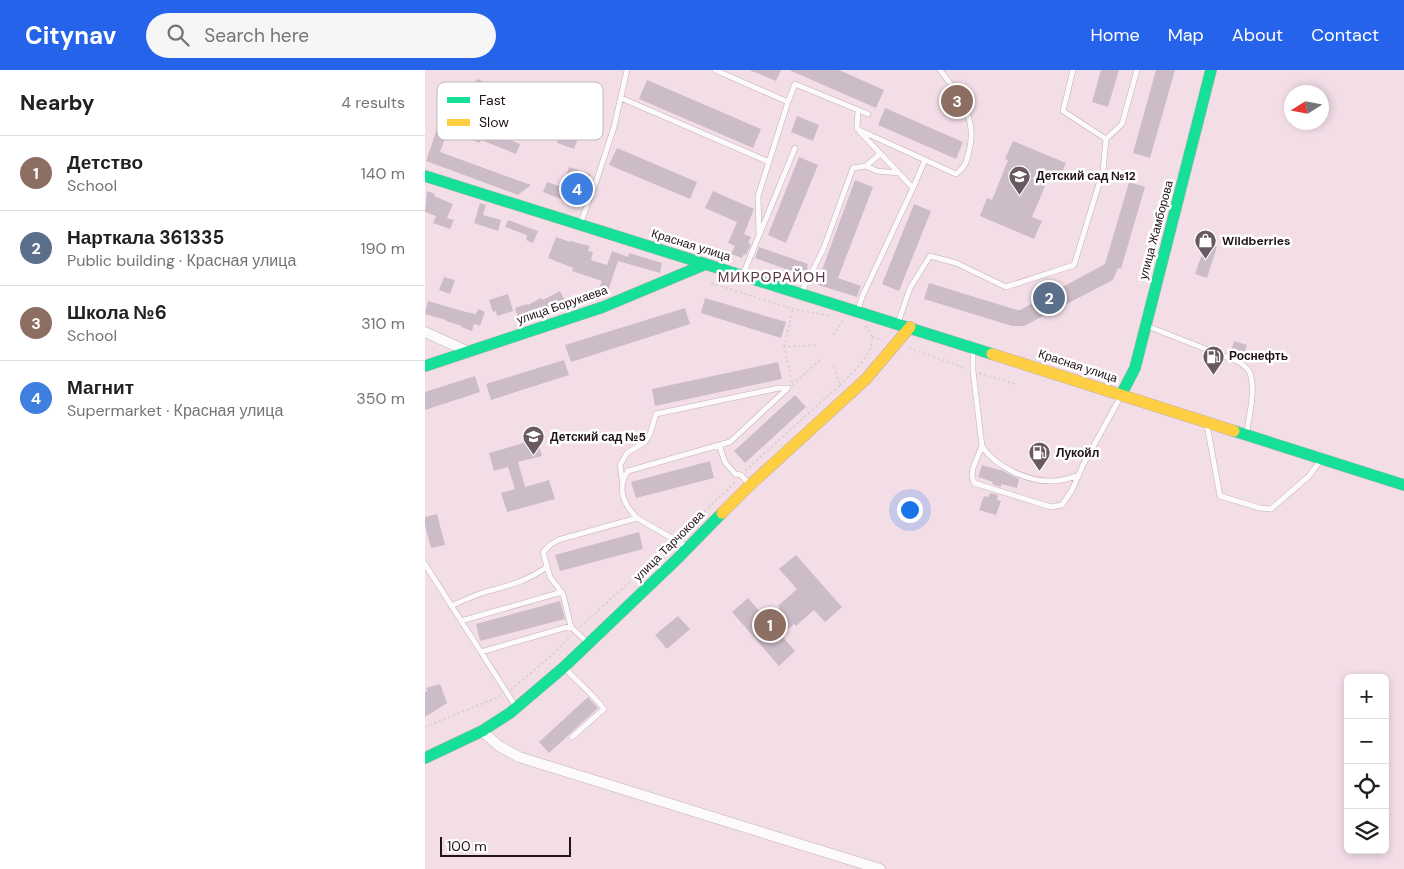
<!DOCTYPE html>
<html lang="en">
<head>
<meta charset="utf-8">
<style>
	body { margin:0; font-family:"DM Sans",sans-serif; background:#f6f6f6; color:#202124 }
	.controls { position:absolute; right:15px; bottom:15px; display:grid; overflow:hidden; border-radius:8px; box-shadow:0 2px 8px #0003 }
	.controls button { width:45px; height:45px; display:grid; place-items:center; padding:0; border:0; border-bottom:1px solid #e0e0e0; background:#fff; color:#202124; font:25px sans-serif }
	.compass { position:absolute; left:859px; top:15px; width:45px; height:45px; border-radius:50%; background:#fff; box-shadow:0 2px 8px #0003; rotate:259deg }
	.scale { position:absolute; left:15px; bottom:12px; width:131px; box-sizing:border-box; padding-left:5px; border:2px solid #22121a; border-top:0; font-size:14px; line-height:18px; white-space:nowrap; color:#22121a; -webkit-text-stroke:4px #fff; paint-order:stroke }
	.you { position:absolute; left:484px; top:439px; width:18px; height:18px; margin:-12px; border:4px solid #fff; border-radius:50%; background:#1a73e8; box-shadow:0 0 0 8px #1a73e833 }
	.badge { display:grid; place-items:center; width:32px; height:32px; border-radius:50%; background:#2563eb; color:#fff; font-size:16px; font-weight:700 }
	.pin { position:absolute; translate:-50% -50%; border:2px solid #fff; box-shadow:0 1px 5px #0006 }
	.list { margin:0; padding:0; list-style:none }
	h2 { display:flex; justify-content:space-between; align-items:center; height:65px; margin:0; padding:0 20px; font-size:21px }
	h2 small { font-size:16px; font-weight:400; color:#757577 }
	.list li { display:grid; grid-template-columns:32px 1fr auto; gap:15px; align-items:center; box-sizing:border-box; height:75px; padding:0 20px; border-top:1px solid #e0e0e0 }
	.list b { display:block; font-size:19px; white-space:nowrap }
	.list p { margin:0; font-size:16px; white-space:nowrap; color:#757577 }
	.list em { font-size:16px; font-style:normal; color:#757577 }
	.icon { flex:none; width:28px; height:28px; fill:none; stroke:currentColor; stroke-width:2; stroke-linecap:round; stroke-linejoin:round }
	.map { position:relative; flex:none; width:979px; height:799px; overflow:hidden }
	header { display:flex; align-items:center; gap:30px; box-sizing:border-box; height:70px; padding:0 25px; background:#2563eb; color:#fff }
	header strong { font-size:24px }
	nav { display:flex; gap:28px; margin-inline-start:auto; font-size:18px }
	.search { width:350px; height:45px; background:#f6f6f6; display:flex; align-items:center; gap:12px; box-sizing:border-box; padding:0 18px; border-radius:28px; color:#757577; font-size:19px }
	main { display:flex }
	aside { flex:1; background:#fff }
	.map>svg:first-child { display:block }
	.building { fill:#ccbcc7 }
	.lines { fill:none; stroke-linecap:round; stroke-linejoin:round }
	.lane-casing { stroke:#c0aeb6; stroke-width:6 }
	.street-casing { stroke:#c0aeb6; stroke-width:11 }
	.fast-casing { stroke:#c0aeb6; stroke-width:12 }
	.slow-casing { stroke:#c0aeb6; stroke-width:12 }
	.path { stroke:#d8d2d4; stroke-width:2; stroke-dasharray:2.5 2.5; stroke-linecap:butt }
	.lane { stroke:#fdfafc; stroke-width:5 }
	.street { stroke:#fdfafc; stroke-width:10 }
	.fast { stroke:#16e098; stroke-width:11 }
	.slow { stroke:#ffcf43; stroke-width:11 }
	.labels { text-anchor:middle; stroke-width:5; stroke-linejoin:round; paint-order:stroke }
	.poi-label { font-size:12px; font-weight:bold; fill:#22121a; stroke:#fff; text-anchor:start }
	.street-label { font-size:12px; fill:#22121a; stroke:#fff }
	.neighbourhood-label { font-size:14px; letter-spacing:1px; fill:#5c3649; stroke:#fff }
	.key { fill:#fff; stroke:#bdb8ba; stroke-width:1 }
	.key-label { font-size:14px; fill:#22121a }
</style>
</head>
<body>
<header>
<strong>Citynav</strong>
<div class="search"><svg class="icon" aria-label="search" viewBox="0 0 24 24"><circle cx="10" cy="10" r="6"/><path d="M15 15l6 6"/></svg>Search here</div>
<nav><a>Home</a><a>Map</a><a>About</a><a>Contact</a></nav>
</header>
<main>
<aside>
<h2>Nearby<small>4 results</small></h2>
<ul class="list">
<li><span class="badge" style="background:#8d6e63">1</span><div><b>Детство</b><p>School</p></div><em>140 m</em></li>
<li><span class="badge" style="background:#5c6f8a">2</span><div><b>Нарткала 361335</b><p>Public building · Красная улица</p></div><em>190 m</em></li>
<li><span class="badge" style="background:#8d6e63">3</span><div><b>Школа №6</b><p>School</p></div><em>310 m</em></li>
<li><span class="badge" style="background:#3f7fe0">4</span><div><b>Магнит</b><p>Supermarket · Красная улица</p></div><em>350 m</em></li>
</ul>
</aside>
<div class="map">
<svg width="979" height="799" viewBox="0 0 979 799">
	<rect width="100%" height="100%" fill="#f3dee8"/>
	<path class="building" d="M324,0h32l-5,11z
		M364,0h50l45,20 -8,18z
		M676,0h18l-11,37 -16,-5z
		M731,0h19l-25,88 -17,-5z
		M52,9l75,28 -10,26 -74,-28z
		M222,10l114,49 -8,19 -114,-49z
		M460,38l78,34 -7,17 -78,-34z
		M144,43l16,7 -11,29 -17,-6z
		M19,44l76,30 -4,10 -35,-14 -1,3 -18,-7v-4l-13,-5 -9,25 91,33 -13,10 -92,-34 12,-35h2z
		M372,46l22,9 -6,16 -22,-9z
		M588,71l53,22 -8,18 -9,-4 -17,40 10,4 -8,18 -54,-23 7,-18 5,2 16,-40 -3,-1z
		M192,78l80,34 -7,17 -81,-34z
		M374,87l19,8 -32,78 -18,-8z
		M144,97l22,8 -10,26 -8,-3 -2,5 -28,-11 4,-10 15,5z
		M430,110l18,7 -35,91 23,8 -4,11 -45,-14 5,-12 3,1 2,-2z
		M704,112l16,5 -24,82 -3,-1 -5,12 -89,46h-12l-88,-27 5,-16 88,27h3l85,-46z
		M2,121l8,3 -1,2 19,8 -6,14 7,2 -4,9 -17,-6 3,-7 -11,-4z
		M288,121l41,18 -10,25 7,3 -3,6 3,1 -5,11 -2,-1 -2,4 -11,-4 4,-8 -7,-3 9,-21 -32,-14z
		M55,133l6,2 -3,10 18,5 -3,11 -24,-8z
		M489,134l17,7 -32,80 -17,-7z
		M83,150l30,11 -5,12 -7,-3 1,-5 -22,-8z
		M131,167l14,5v-1l20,5 -2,5 5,1 -2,8 16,5 5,-14 16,6 1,-4 33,10 -2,10 -42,-12 -11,33 -9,-3 4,-10 -30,-10 1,-3 -25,-10z
		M781,173l11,4 -10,31 -12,-4z
		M334,177l49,17 -1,4 2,1 -4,7 -50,-18z
		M19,207l11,3 -5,14 -11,-4z
		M135,221l6,11 -8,4 -2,-2 -37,17 -4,-13 12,-4 1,1 13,-7 2,2z
		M83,224l5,17 -16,5 -1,-5 -3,1 -4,-12z
		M280,228l81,24 -5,16 -80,-25z
		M3,231l38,11 10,2 2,-5 7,3 -5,14 -6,-2 -2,7 -11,-4 1,-1 -16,-5v-1l-21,-6z
		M260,238l5,16 -119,38 -6,-17z
		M809,271l13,4 -5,14 -12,-5z
		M139,290l5,15 -78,25 -5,-16z
		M353,292l4,17 -127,27 -3,-17z
		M50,306l5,16 -55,18v-18z
		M370,325l11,12 -61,56 -11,-12z
		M112,369l5,17 -24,6 7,25 24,-7 6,19 -48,13 -6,-19 14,-4 -7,-22 -14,4 -5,-18z
		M285,391l4,17 -78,20 -5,-16z
		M557,395l21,6 16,8 -2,9 -16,-4v3l-9,-3 1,-2 -15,-5z
		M565,423l8,2 -1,5 4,1 -5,14 -17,-5 5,-14 4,1z
		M12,444l8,31 -14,3 -6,-23v-8z
		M214,462l4,17 -83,22 -5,-16z
		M371,485l46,52 -17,15 -11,-12 -18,16 -2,-2 -13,11 14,16 -16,15 -47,-54 16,-14 19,22 13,-12 -2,-2 19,-17 -18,-20z
		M135,531l5,18 -85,22 -4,-17z
		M253,546l12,13 -23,20 -12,-14z
		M15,614l7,19 -22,14v-25l3,-1 -2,-3z
		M163,627l10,11 -49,45 -10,-11z"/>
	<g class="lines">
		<defs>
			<path id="lane" d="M290,0l73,32 -30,94 1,39
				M196,28l148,64
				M363,32l7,-18 73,30
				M433,40l-1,19 99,45c10,-8 10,-11 13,-23 9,-32 -10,-57 -29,-81
				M435,62l53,56
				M681,69l16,-15 15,-54
				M441,96l11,5 22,2
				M156,152l17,-46 16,-49 13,-57
				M319,202l51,-124
				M377,221l21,-41 30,-82 13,-2 14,-12
				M433,240l4,-13 51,-109 12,-28
				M473,253l12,-35 20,-32 26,7 50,24 68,-22 29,-94 3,-32 -43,-28 10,-41
				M722,256l92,36c4,3 9,6 11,11 6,18 -1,41 -3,59
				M548,280v21l9,75 -9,22 -1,8 2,7 77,24 11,-2 10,-15 11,-25 38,-69
				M782,355l13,71 40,12 11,1 38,-33 11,-15
				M557,376c13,21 46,36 71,35 9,0 17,-3 26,-6
				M197,409l-2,-14 7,-12 18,-11 5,-8 6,-20 123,-26h9l-58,54 -11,3 6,17 10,12 6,1 7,8
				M212,448c-13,-13 -21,-30 -9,-47l91,-26
				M0,494l91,143
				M26,536c11,-5 22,-10 34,-14 25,-7 40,-10 62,-25
				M36,551l101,-29
				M163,573l-17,-16 -8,-33 -13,-17 -7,-25 7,-7 8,-5 79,-22 50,29
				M56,582l90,-26
				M140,598c13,15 27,25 39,41l-32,28"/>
			<path id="street" d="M0,262l44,20
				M57,661l17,15 20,11 361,112"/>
			<path id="fast" d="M0,106l567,178
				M0,296l178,-59 103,-43
				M696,325l14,-27 76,-298
				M809,361l170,54
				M0,688l57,-27 28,-18 54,-46 112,-107 46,-47"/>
			<path id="slow" d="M567,284l242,77
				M297,443l28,-28 116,-106 44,-52"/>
		</defs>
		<use href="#lane" class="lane-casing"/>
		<use href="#street" class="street-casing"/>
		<use href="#fast" class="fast-casing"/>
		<use href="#slow" class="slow-casing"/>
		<path class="path" d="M286,213l82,26 38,7
			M408,265l11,-16
			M447,267l11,3
			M359,277l9,-38
			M484,278l56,20
			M554,303l36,11
			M367,312l-8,-35 32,-2
			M367,315l28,-25
			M415,315c13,-13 46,-40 25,-59
			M320,401l95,-86 -7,-21
			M254,466l56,-54
			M155,557l90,-82
			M86,620l43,-37 17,-17
			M0,657l76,-31"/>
		<use href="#lane" class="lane"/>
		<use href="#street" class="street"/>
		<use href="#fast" class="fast"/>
		<use href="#slow" class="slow"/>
	</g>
	<defs>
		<symbol id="school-pin" viewBox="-11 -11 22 30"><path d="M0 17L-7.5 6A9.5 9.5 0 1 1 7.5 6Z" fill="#6b5962" stroke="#fff"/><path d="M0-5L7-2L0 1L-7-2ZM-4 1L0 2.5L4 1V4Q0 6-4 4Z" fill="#fff"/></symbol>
		<symbol id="shop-pin" viewBox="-11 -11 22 30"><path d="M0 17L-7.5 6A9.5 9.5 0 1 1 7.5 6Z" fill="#6b5962" stroke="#fff"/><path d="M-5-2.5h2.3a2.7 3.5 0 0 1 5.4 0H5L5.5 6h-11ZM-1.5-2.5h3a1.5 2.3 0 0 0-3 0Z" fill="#fff"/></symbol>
		<symbol id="fuel-pin" viewBox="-11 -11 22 30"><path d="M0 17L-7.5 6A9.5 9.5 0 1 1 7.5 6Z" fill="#6b5962" stroke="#fff"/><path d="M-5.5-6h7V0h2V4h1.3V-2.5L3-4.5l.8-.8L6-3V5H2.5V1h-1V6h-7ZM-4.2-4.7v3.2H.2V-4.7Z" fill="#fff"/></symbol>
	</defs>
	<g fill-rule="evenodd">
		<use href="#school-pin" x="582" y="94" width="25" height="34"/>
		<use href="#shop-pin" x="768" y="158" width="25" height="34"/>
		<use href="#fuel-pin" x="776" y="274" width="25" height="34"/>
		<use href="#school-pin" x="96" y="354" width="25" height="34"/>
		<use href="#fuel-pin" x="602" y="370" width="25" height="34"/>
	</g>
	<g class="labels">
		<g class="poi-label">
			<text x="611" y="110">Детский сад №12</text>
			<text x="797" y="175">Wildberries</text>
			<text x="804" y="290">Роснефть</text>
			<text x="125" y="371">Детский сад №5</text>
			<text x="631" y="387">Лукойл</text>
		</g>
		<g class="street-label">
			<text transform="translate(731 160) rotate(-75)" y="4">улица Жамборова</text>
			<text transform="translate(266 175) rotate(17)" y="4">Красная улица</text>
			<text transform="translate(137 235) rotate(-19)" y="4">улица Борукаева</text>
			<text transform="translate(653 296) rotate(18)" y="4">Красная улица</text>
			<text transform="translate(244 476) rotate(-45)" y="4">улица Тарчокова</text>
		</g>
		<g class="neighbourhood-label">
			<text x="347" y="212">МИКРОРАЙОН</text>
		</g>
	</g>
	<rect x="12" y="12" width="166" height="58" rx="8" class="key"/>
	<rect x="22" y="27" width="23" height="6" fill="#16e098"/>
	<rect x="22" y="49" width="23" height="7" fill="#ffcf43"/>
	<g class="key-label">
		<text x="54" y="35">Fast</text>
		<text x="54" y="57">Slow</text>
	</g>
</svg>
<div class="controls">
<button>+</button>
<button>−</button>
<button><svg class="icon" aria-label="locate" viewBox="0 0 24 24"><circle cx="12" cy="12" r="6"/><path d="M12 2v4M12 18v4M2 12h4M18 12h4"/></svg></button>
<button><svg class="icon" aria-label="layers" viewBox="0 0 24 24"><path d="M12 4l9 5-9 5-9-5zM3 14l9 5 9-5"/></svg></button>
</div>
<svg class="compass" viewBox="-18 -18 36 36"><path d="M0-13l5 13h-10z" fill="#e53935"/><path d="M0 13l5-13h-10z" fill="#757577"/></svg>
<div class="scale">100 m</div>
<div class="you"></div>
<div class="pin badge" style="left:345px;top:555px;background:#8d6e63">1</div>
<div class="pin badge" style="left:624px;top:228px;background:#5c6f8a">2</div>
<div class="pin badge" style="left:532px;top:31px;background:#8d6e63">3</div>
<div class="pin badge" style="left:152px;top:119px;background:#3f7fe0">4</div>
</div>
</main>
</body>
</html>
